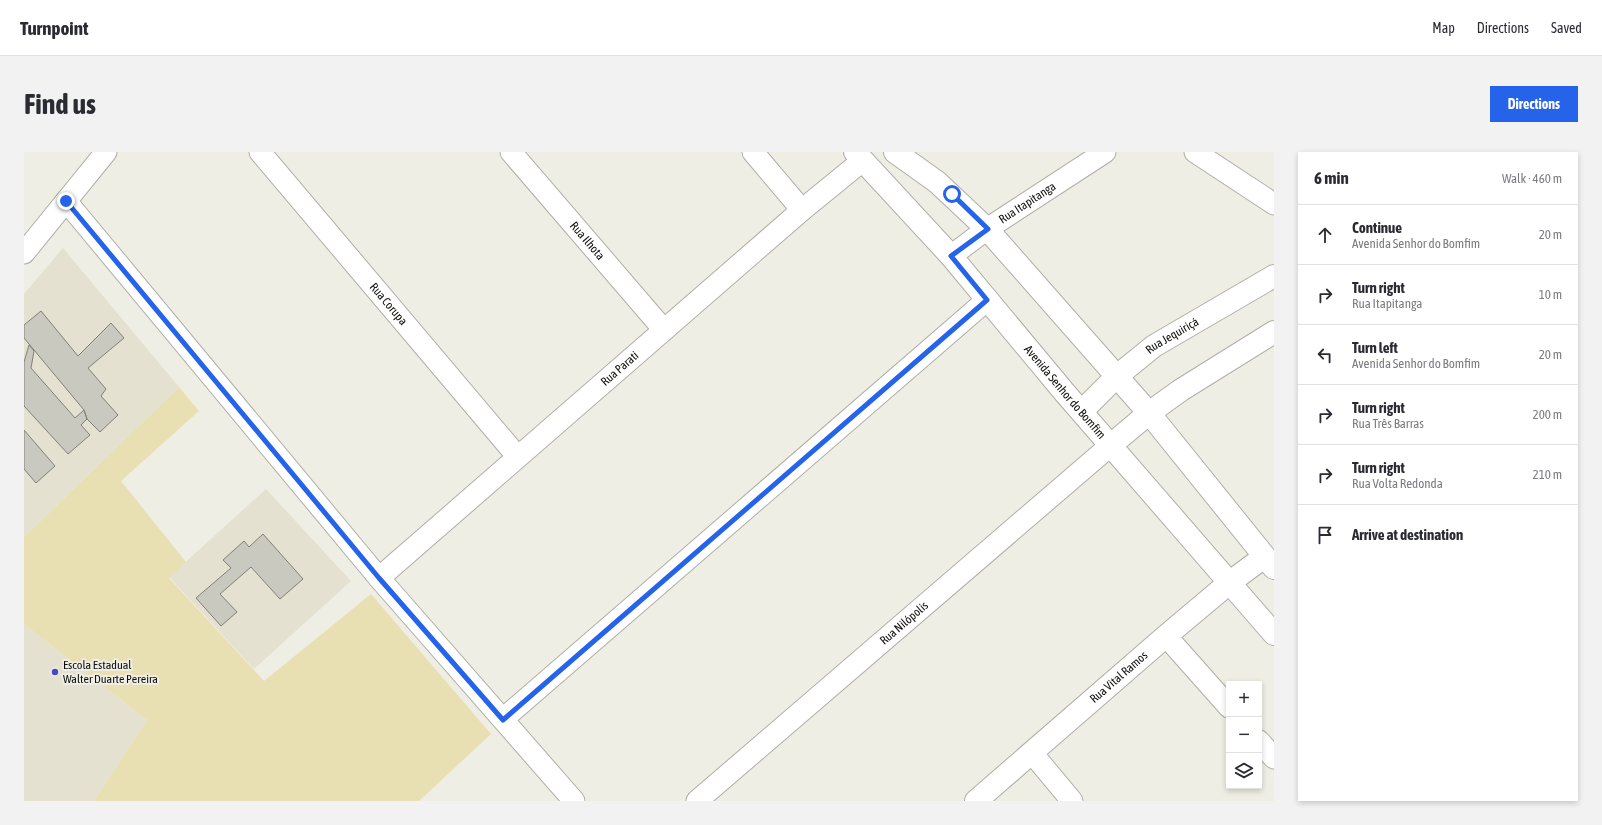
<!DOCTYPE html>
<html lang="en">
<head>
<meta charset="utf-8">
<style>
	body { margin:0; font-family:"Asap Condensed",sans-serif; background:#f2f2f3; color:#2b2b33 }
	.controls { position:absolute; right:12px; bottom:12px; display:grid; overflow:hidden; border-radius:0px; box-shadow:0 2px 6px #0003 }
	.controls button { width:36px; height:36px; display:grid; place-items:center; padding:0; border:0; border-bottom:1px solid #e1e1e2; background:#fff; color:#2b2b33; font:20px sans-serif }
	.stop { position:absolute; width:12px; height:12px; margin:-9px; border:3px solid #2563eb; border-radius:50%; background:#fff }
	.stop.end { background:#2563eb; border-color:#fff; box-shadow:0 1px 4px #0008 }
	.list { margin:0; padding:0; list-style:none }
	h2 { display:flex; justify-content:space-between; align-items:center; height:52px; margin:0; padding:0 16px; font-size:17px }
	h2 small { font-size:13px; font-weight:400; color:#7c7c81 }
	.list li { display:grid; grid-template-columns:26px 1fr auto; gap:12px; align-items:center; box-sizing:border-box; height:60px; padding:0 16px; border-top:1px solid #e1e1e2 }
	.list b { display:block; font-size:15px; white-space:nowrap }
	.list p { margin:0; font-size:13px; white-space:nowrap; color:#7c7c81 }
	.list em { font-size:13px; font-style:normal; color:#7c7c81 }
	.icon { flex:none; width:22px; height:22px; fill:none; stroke:currentColor; stroke-width:2; stroke-linecap:round; stroke-linejoin:round }
	.map { position:relative; flex:none; width:1250px; height:649px; overflow:hidden; border-radius:0px }
	header { display:flex; align-items:center; gap:24px; box-sizing:border-box; height:56px; padding:0 20px; background:#fff; border-bottom:1px solid #e1e1e2 }
	header strong { font-size:19px }
	nav { display:flex; gap:22px; margin-inline-start:auto; font-size:14px }
	.intro { display:flex; align-items:center; justify-content:space-between; box-sizing:border-box; height:96px; padding:0 24px }
	h1 { margin:0; font-size:28px }
	.button { padding:10px 18px; border-radius:0px; background:#2563eb; color:#fff; font-size:14px; font-weight:700 }
	main { display:flex; gap:24px; padding:0 24px }
	aside { flex:1; background:#fff; border-radius:0px; box-shadow:0 2px 6px #0003 }
	.map>svg:first-child { display:block }
	.built { fill:#e4e1d1 }
	.green { fill:#e8e0b3 }
	.building { fill:#cac9c0; stroke:#818078 }
	.lines { fill:none; stroke-linecap:round; stroke-linejoin:round }
	.minor-casing { stroke:#afaea6; stroke-width:23 }
	.tertiary-casing { stroke:#afaea6; stroke-width:24 }
	.secondary-casing { stroke:#afaea6; stroke-width:24 }
	.minor { stroke:#fff; stroke-width:21 }
	.tertiary { stroke:#fff; stroke-width:22 }
	.secondary { stroke:#fff; stroke-width:22 }
	.route { stroke:#2563eb; stroke-width:5 }
	.poi-dot { fill:#4c48be; stroke:#efeee5; stroke-width:1.5 }
	.labels { text-anchor:middle; stroke-width:4; stroke-linejoin:round; paint-order:stroke }
	.street-label { font-size:12px; fill:#0e0d0b; stroke:#efeee5 }
	.poi-label { font-size:12px; fill:#0e0d0b; stroke:#efeee5; text-anchor:start }
</style>
</head>
<body>
<header>
<strong>Turnpoint</strong>
<nav><a>Map</a><a>Directions</a><a>Saved</a></nav>
</header>
<div class="intro"><h1>Find us</h1><a class="button">Directions</a></div>
<main>
<div class="map">
<svg width="1250" height="649" viewBox="0 0 1250 649">
	<rect width="100%" height="100%" fill="#efeee5"/>
	<path class="built" d="M39,96l116,139 -155,150v-243z
		M242,337l85,92 -97,88 -85,-92z
		M0,472l123,96 -53,81h-70z"/>
	<path class="green" d="M155,235l20,24 -78,70 65,81 -17,16 95,103 107,-87 120,140 -72,67h-325l53,-81 -123,-96v-87z"/>
	<path class="building" d="M17,159l37,45 33,-33 13,15 -36,30 18,21 -5,7 17,19 -18,17 -13,-13 -3,-9 -60,-72v-13z
		M5,193l5,6 -3,17 44,50 9,-8 3,9 -6,6 9,10 -22,19 -44,-48v-44z
		M0,278l31,36 -19,17 -12,-14z
		M239,382l40,45 -23,20 -29,-32 -31,27 17,18 -16,14 -25,-28 35,-30 -8,-8 21,-19 5,6z"/>
	<g class="lines">
		<defs>
			<g id="minor">
				<path id="s1" d="M236,0l257,304"/>
				<path id="s2" d="M487,0l153,178"/>
				<path d="M729,0l49,58"/>
				<path d="M1171,0l79,52"/>
				<path d="M42,49l313,377 195,223"/>
				<path d="M0,101l82,-101"/>
				<path id="s3" d="M927,104l36,-27 118,-77"/>
				<path id="s4" d="M355,426l423,-368 60,-49"/>
				<path d="M1142,484l63,71"/>
				<path d="M479,567l484,-419"/>
				<path d="M1235,589l15,17"/>
				<path d="M1008,601l40,48"/>
				<path id="s5" d="M673,649l414,-356"/>
			</g>
			<g id="tertiary">
				<path id="s6" d="M952,649l190,-165 63,-53 35,-26"/>
			</g>
			<g id="secondary">
				<path id="s7" d="M831,0l96,104 114,137 209,241"/>
				<path d="M871,0l42,30 50,47 162,184 125,155"/>
				<path id="s8" d="M1058,259l35,-35 37,-30 120,-70"/>
				<path d="M1087,293l38,-32 32,-23 93,-58"/>
			</g>
		</defs>
		<use href="#minor" class="minor-casing"/>
		<use href="#tertiary" class="tertiary-casing"/>
		<use href="#secondary" class="secondary-casing"/>
		<use href="#minor" class="minor"/>
		<use href="#tertiary" class="tertiary"/>
		<use href="#secondary" class="secondary"/>
	</g>
	<g class="lines">
		<path class="route" d="M42,49l313,377 124,142 484,-420 -36,-44 37,-27 -36,-35"/>
	</g>
	<circle class="poi-dot" cx="31" cy="520" r="4"/>
	<g class="labels">
		<g class="street-label">
			<text dy="4" stroke="none"><textPath href="#s3" startOffset="93">Rua Itapitanga</textPath></text>
			<text dy="4" stroke="none"><textPath href="#s2" startOffset="117">Rua Ilhota</textPath></text>
			<text dy="4" stroke="none"><textPath href="#s1" startOffset="199">Rua Corupa</textPath></text>
			<text dy="4" stroke="none"><textPath href="#s8" startOffset="118">Rua Jequiriçá</textPath></text>
			<text dy="4" stroke="none"><textPath href="#s4" startOffset="319">Rua Parati</textPath></text>
			<text dy="4" stroke="none"><textPath href="#s7" startOffset="319">Avenida Senhor do Bomfim</textPath></text>
			<text dy="4" stroke="none"><textPath href="#s5" startOffset="273">Rua Nilópolis</textPath></text>
			<text dy="4" stroke="none"><textPath href="#s6" startOffset="189">Rua Vital Ramos</textPath></text>
		</g>
		<g class="poi-label">
			<text x="39" y="517">Escola Estadual<tspan x="39" dy="14">Walter Duarte Pereira</tspan></text>
		</g>
	</g>
</svg>
<div class="controls">
<button>+</button>
<button>−</button>
<button><svg class="icon" aria-label="layers" viewBox="0 0 24 24"><path d="M12 4l9 5-9 5-9-5zM3 14l9 5 9-5"/></svg></button>
</div>
<div class="stop" style="left:928px;top:42px"></div>
<div class="stop end" style="left:42px;top:49px"></div>
</div>
<aside>
<h2>6 min<small>Walk · 460 m</small></h2>
<ul class="list">
<li><svg class="icon" aria-label="ahead" viewBox="0 0 24 24"><path d="M12 20V5M6 11l6-6 6 6"/></svg><div><b>Continue</b><p>Avenida Senhor do Bomfim</p></div><em>20 m</em></li>
<li><svg class="icon" aria-label="right" viewBox="0 0 24 24"><path d="M7 20v-9h11M14 6l5 5-5 5"/></svg><div><b>Turn right</b><p>Rua Itapitanga</p></div><em>10 m</em></li>
<li><svg class="icon" aria-label="left" viewBox="0 0 24 24"><path d="M17 20v-9H6M10 6l-5 5 5 5"/></svg><div><b>Turn left</b><p>Avenida Senhor do Bomfim</p></div><em>20 m</em></li>
<li><svg class="icon" aria-label="right" viewBox="0 0 24 24"><path d="M7 20v-9h11M14 6l5 5-5 5"/></svg><div><b>Turn right</b><p>Rua Três Barras</p></div><em>200 m</em></li>
<li><svg class="icon" aria-label="right" viewBox="0 0 24 24"><path d="M7 20v-9h11M14 6l5 5-5 5"/></svg><div><b>Turn right</b><p>Rua Volta Redonda</p></div><em>210 m</em></li>
<li><svg class="icon" aria-label="arrive" viewBox="0 0 24 24"><path d="M6 21V4h12l-3 4 3 4H6"/></svg><div><b>Arrive at destination</b></div></li>
</ul>
</aside>
</main>
</body>
</html>
